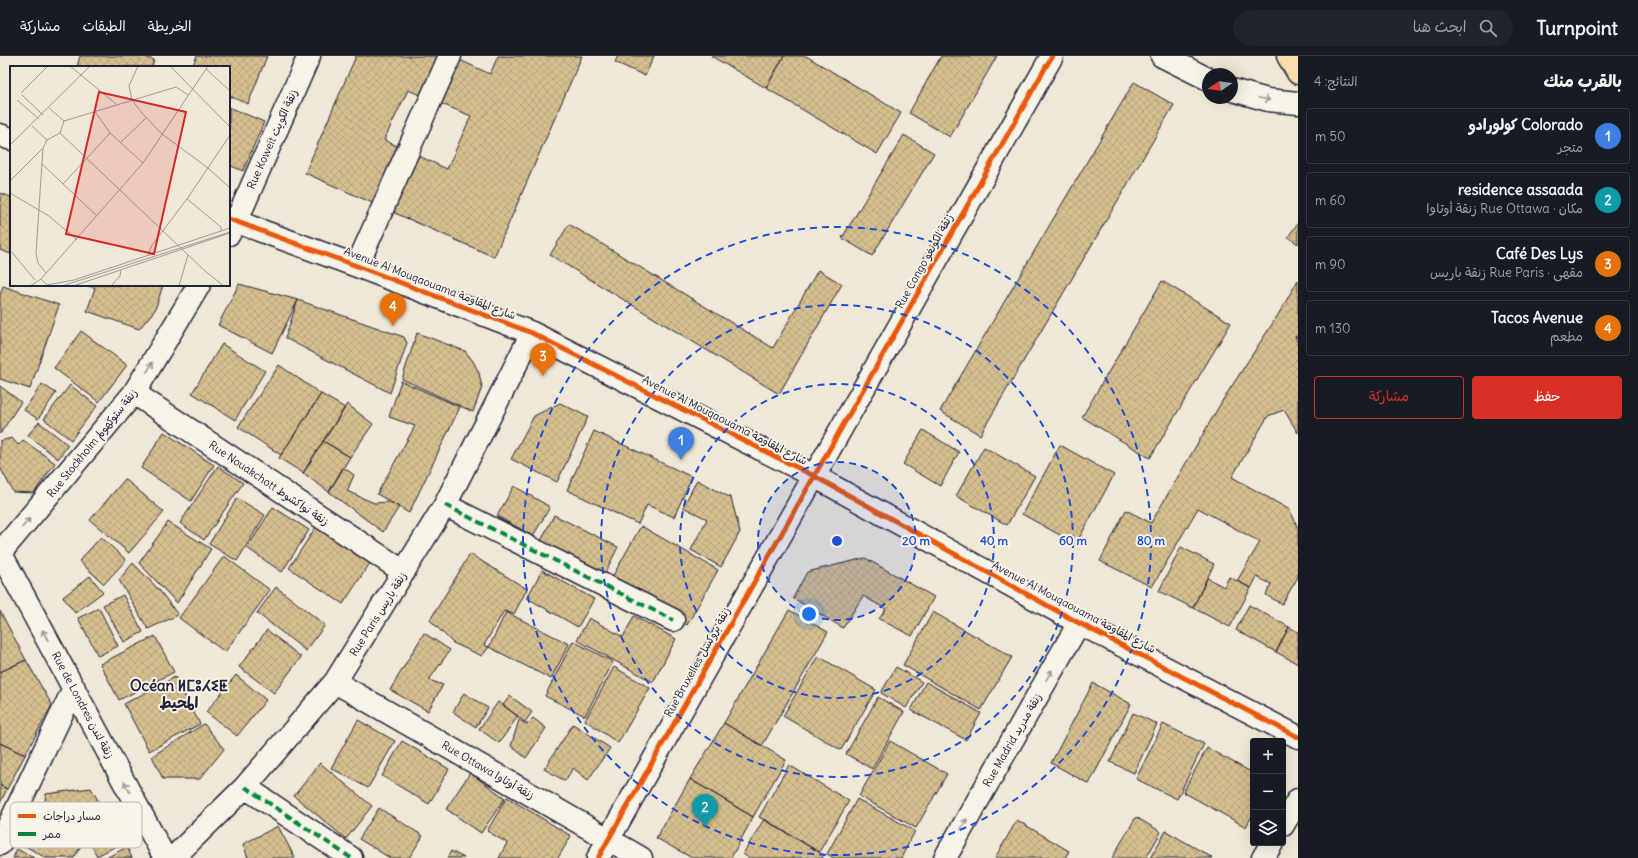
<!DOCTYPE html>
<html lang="ar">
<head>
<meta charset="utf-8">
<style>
	body { margin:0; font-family:Delius,"Playpen Sans Arabic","Noto Sans Tifinagh",sans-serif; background:#20242c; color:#f1f3f6; direction:rtl }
	.controls { position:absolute; right:12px; bottom:12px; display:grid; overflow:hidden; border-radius:4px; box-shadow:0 4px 16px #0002 }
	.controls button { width:36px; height:36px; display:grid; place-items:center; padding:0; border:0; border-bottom:1px solid #363941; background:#171b24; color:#f1f3f6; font:20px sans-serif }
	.compass { position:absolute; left:1202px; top:12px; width:36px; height:36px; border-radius:50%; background:#171b24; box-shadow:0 4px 16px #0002; rotate:257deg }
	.you { position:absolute; left:809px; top:558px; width:14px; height:14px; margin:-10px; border:3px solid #fff; border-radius:50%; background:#1a73e8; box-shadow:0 0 0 6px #1a73e833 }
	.badge { display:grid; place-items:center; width:26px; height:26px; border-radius:50%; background:#d93025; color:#fff; font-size:13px; font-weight:700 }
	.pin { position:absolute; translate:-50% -33px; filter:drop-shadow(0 1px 2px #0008) }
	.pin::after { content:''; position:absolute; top:21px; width:14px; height:12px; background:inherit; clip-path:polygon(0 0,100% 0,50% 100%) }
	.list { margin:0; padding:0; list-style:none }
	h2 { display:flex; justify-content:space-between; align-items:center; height:52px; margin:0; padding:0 16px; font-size:17px }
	h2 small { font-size:13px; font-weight:400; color:#9ea1a6 }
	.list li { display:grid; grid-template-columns:26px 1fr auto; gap:12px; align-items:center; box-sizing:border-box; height:56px; margin:0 8px 8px; padding:0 8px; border:1px solid #363941; border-radius:4px }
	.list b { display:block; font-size:15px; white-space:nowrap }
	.list p { margin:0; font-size:13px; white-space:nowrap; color:#9ea1a6 }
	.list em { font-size:13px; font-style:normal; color:#9ea1a6 }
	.actions { display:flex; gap:8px; padding:12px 16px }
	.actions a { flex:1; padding:9px 0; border:1px solid #d93025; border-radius:4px; text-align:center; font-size:14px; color:#d93025 }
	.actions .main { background:#d93025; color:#fff }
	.icon { flex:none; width:22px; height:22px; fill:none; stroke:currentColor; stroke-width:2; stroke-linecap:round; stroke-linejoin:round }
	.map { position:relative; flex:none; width:1298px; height:802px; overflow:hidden; direction:ltr }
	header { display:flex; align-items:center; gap:24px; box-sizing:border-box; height:56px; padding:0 20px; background:#171b24; border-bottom:1px solid #363941 }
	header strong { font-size:19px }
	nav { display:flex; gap:22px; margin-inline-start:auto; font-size:14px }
	.search { width:280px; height:36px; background:#20242c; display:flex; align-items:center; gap:10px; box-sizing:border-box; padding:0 14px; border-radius:22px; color:#9ea1a6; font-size:15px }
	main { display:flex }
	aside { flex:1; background:#171b24 }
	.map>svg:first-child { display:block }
	.building { fill:url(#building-cross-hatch); stroke:#22223b; fill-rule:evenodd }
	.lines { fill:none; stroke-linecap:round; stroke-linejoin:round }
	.minor-casing { stroke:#22223b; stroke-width:25 }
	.major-casing { stroke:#22223b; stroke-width:25 }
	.minor { stroke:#f7f3e8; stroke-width:22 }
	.major { stroke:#fcdcac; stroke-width:22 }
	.quiet { stroke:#00873e; stroke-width:4; stroke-dasharray:8 4; stroke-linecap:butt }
	.cycleway-casing { stroke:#f7f3e8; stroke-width:8 }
	.cycleway { stroke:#e8590c; stroke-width:5 }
	.oneway { stroke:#97959a }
	.ring { fill:none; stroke:#1d4ed8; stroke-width:2; stroke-dasharray:7 5 }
	.labels { text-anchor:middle; stroke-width:4; stroke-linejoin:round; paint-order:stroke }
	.street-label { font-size:11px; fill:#22223b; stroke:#f7f3e8 }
	.district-label { font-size:15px; font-weight:bold; fill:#22223b; stroke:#f7f3e8 }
	.inset-road { fill:none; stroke:#9e9998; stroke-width:1 }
	.view { fill:#d62828; fill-opacity:0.15; stroke:#d62828; stroke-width:2 }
	.inset-edge { fill:none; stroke:#22223b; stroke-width:2 }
	.key { fill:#f7f3e8; stroke:#b7b4b4; stroke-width:1 }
	.key-label { font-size:11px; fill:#22223b }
	.centre { fill:#1d4ed8; stroke:#f7f3e8; stroke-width:2 }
	.ring-label { font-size:12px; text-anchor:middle; font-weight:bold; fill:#1d4ed8; stroke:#f7f3e8; stroke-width:4; stroke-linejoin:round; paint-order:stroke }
</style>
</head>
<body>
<header>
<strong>Turnpoint</strong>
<div class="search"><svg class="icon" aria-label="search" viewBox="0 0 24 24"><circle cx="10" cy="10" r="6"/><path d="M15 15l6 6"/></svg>ابحث هنا</div>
<nav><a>الخريطة</a><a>الطبقات</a><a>مشاركة</a></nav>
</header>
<main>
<aside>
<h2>بالقرب منك<small>النتائج: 4</small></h2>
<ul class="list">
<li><span class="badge" style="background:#3f7fe0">1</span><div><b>Colorado كولورادو</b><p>متجر</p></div><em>50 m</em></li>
<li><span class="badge" style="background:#0f9aa8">2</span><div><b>residence assaada</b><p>مكان · Rue Ottawa زنقة أوتاوا</p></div><em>60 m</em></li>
<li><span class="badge" style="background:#e8710a">3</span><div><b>Café Des Lys</b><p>مقهى · Rue Paris زنقة باريس</p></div><em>90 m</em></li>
<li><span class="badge" style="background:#e8710a">4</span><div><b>Tacos Avenue</b><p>مطعم</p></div><em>130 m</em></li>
</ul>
<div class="actions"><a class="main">حفظ</a><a>مشاركة</a></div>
</aside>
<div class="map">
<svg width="1298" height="802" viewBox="0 0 1298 802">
	<defs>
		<pattern id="building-cross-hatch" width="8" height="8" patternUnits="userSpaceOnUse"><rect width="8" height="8" fill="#d6be8d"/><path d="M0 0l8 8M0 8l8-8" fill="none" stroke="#b7a37b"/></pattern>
	</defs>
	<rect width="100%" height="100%" fill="#f0e8d6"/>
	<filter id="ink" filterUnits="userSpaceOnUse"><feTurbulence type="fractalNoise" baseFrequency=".025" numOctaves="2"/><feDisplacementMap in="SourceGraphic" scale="8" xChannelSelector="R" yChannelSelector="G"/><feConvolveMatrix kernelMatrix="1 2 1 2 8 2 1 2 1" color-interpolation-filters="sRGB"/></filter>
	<g filter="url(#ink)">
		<path class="building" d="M80,0h62l12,4 -2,7h-75z
			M197,0h70l-19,48 -19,-8v-29h-37z
			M356,0h95l39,18 8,-18h84l-88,201 -189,-84zM408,34l63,26 -24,53 -63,-29z
			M618,0h36l-9,20 -30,-14z
			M711,0h73l-18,32z
			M784,0h22l95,57 -24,41 -111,-66z
			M941,0h56l-47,81 -41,-24z
			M1134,26l40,23 -194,330 -40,-24z
			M229,51l35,15 -21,49 -14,-6z
			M904,79l30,18 -62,103 -30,-18z
			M0,137l11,4v57l-11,-4z
			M1298,167v21l-10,-7z
			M569,168l204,124 45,-78 24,14 -63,110 -229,-139z
			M1298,224v58l-3,-2 3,9v88l-14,-23 -16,6 -36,61 58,33 8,18v49l-16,27 -16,-9 5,-11 -14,-7 -6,11 -14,-7 23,-39 -62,-34 -46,79 -52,-26 26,-51 25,13 73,-125 54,-83z
			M1162,225l69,42 -81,135 -68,-41z
			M239,228l59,16 -26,53 -54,-28z
			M85,229h78l-8,25 -16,19 -52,-18 8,-23z
			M3,230l56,19 -29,84 -30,-10v-84z
			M298,244l106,37 3,6 -17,50 -105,-55z
			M81,275l46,34 -28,37 -45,-34z
			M417,277l48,18 8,10 6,12 3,14 -9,25 -71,-33z
			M222,288l43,27 -30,49 -43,-27z
			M279,309l42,29 -40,61 -43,-28z
			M401,325l59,26 -51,106 -32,-19 38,-68 -26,-9z
			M42,328l14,9 -18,26 -14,-9z
			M70,329l27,21 -26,34 -27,-21z
			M0,330l21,16 -21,32z
			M321,338l24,14 -42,65 -24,-15z
			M560,347l28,14 -31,65 -46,-23 23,-43z
			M347,348l26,20 -23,33 -27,-16z
			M39,366l29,23 -10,14 -30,-24z
			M923,374l36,22 -19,34 -37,-22z
			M594,375l98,46 -18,40 -27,-12 -9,19 -71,-34z
			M164,376l50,33 -23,36 -50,-33z
			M12,382l6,7 5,-5 32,23 -21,30 -21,-1 -13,-25v-26z
			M323,385l27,16 -21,35 -26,-19z
			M1060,389l54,30 -38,69 -54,-30z
			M984,391l51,29 -28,49 -51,-29z
			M218,410l25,17 -39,57 -24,-17z
			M343,411l11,8 -7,16 27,12 16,-1 9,5 -16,25 -54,-40z
			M125,423l39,33 -35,41 -39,-33z
			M697,424l34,18 9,34 -19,35 -30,-17 16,-31 -24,-12z
			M514,430l36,21 -17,29 -36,-20z
			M237,442l28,17 -28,46 -28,-17z
			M273,451l36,23 -27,42 -35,-24z
			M554,459l64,32 -15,30 -64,-32z
			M168,466l43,27 -34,54 -38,-40z
			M641,470l77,44 -31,55 -77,-44z
			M316,471l54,36 -27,41 -54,-36z
			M101,481l25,23 -22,24 -25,-23z
			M1181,491l33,17 -21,44 -34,-17z
			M470,498l57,35 -13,25 -10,-3 -20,34 5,2 -7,9 -29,-13 -23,-23z
			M224,500l46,34 -45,62 -46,-34z
			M865,502l69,39 -22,39 -33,-17 7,-10 -23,-13 -20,32 -50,-30 14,-26z
			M133,507l27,28 18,24 -30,14 -29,-49z
			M542,514l52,29 -16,28 -51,-29z
			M90,520l13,16 -28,21 -12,-16z
			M1229,521l22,11 -21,39 -37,-19 14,-30 17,9z
			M276,531l49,38 -19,26 -49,-38z
			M123,539l20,37 -19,10 -21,-37z
			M1249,549l40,22 -13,25 -40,-22z
			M99,552l19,38 -20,10 -20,-38z
			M789,554l39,22 -66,114 -38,-23z
			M0,555l26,49 -26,12z
			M506,556l63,32 -18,35 -62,-32z
			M933,556l79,45 -31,53 -78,-45z
			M634,560l42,23 -23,43 -76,-42 12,-22 34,19z
			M1289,571l9,5v32l-22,-12z
			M267,574l34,27 -27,36 -35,-26z
			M424,577l26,17 -21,30 14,5 -15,26 -38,-21z
			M155,580l19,36 -55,28 -19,-36z
			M573,585l40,21 -28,54 -40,-20z
			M818,600l58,34 -35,60 -58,-34z
			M26,604l26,45 -27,50 -25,-12v-71z
			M614,611l36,21 -32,55 -33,-23z
			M896,611l26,15 -16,26 -25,-15z
			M236,619l30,25 -29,36 -31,-24z
			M175,621l25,47 -51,27 -25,-47z
			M926,626l55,31 -15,27 -55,-30z
			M1093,627l38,21 -42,80 -38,-21z
			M464,637l24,15 -12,19 -23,-15z
			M510,640l22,16 -7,10 -22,-17z
			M878,641l26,15 -32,57 -26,-15z
			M498,646l20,14 -19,27 -20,-14z
			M1133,657l24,11 -23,49 -24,-11z
			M533,662l13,10 -20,30 -15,-12 8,-26 8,4z
			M358,664l37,21 -27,47 -37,-20z
			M724,667l62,37 -33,57 -63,-38z
			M204,668l20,25 -24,30h-37l-11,-23z
			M573,668l37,24 -22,32 -15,-12 -8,13 -21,-12z
			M1163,668l41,20 -27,55 -41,-20z
			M402,685l47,28 -20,35 -47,-28z
			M890,685l57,33 -31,54 -57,-32z
			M0,687l25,12 -18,34 -7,-4z
			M1207,692l46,25v41l-7,13 -63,-35z
			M320,707l52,43 -26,33 -52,-43z
			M789,709l60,36 -30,51 -60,-35z
			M470,717l35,25 -24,35 -35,-24z
			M690,723l63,38 -22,41h-39l-36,-20z
			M0,729l7,4 -7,14z
			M91,732l31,55 -25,13 -19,-36 -34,-13 2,-13z
			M507,741l64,39 -13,22h-59l8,-15 -20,-12z
			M857,743l58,32 -14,27h-67l-7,-4z
			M379,752l44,28 -14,22h-19l-31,-19z
			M35,761l47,27 -8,14h-28l-26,-15z
			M1136,761l25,15 -15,26h-34z
			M764,763l60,36 -2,3h-73l-6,-4z
			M1017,764l52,31 -4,7h-70z
			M278,770l17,32h-47l-5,-14z
			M1166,775l47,27h-63z
			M127,791l5,11h-26z
			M17,793l17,9h-21z
			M451,795l13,7h-17z"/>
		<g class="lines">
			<defs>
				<path id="minor" d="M1162,0l46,23
					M1232,34l36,10 30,3
					M0,79l11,4
					M229,163l128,47 175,67 282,143 265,147 219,114
					M229,178l7,-12 73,-166
					M357,210l93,-210
					M134,337l270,179
					M445,449l228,115
					M0,496l165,306
					M0,497l134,-160 65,-108
					M335,626l306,176
					M245,731l106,71
					M1283,769l15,-25
					M0,788l74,-156
					M173,802l72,-71 90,-105 110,-177 87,-172
					M598,802l454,-802
					M945,802l134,-235
					M1263,802l9,-15"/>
				<path id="major" d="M1288,0l10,17"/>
			</defs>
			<use href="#minor" class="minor-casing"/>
			<use href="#major" class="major-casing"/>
			<use href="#minor" class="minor"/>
			<use href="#major" class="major"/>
			<path class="quiet" d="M445,449l228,115
				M245,731l106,71"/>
			<defs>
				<path id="cycleway" d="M229,163l128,47 175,67 282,143 265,147 219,114
					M598,802l454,-802"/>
			</defs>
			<use href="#cycleway" class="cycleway-casing"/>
			<use href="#cycleway" class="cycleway"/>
		</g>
		<defs><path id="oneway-shaft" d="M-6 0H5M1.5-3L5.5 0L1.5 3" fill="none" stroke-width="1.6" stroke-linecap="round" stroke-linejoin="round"/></defs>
		<g class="oneway">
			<use href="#oneway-shaft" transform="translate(1264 43) rotate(12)"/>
			<use href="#oneway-shaft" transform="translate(150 311) rotate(-59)"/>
			<use href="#oneway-shaft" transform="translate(26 467) rotate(-49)"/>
			<use href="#oneway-shaft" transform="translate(45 579) rotate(-119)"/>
			<use href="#oneway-shaft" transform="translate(1049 619) rotate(-60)"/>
			<use href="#oneway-shaft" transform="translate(127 731) rotate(-118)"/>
			<use href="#oneway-shaft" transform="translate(964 768) rotate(-60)"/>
		</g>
	</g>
	<circle cx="837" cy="485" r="79" fill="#1d4ed8" fill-opacity=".12"/>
	<g class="ring">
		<circle cx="837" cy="485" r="79"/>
		<circle cx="837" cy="485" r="157"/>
		<circle cx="837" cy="485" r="236"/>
		<circle cx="837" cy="485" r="314"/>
	</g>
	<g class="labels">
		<g class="street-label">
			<text transform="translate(272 83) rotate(-66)" y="4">Rue Koweït زنقة الكويت</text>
			<text transform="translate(924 205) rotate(-61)" y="4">Rue Congo زنقة الكونغو</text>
			<text transform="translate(430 227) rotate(21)" y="4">Avenue Al Mouqaouama شارع المقاومة</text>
			<text transform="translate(725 364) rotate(27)" y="4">Avenue Al Mouqaouama شارع المقاومة</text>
			<text transform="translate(92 387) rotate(-51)" y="4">Rue Stockholm زنقة ستوكهولم</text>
			<text transform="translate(269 427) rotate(34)" y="4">Rue Nouakchott زنقة نواكشوط</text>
			<text transform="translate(1074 551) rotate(28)" y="4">Avenue Al Mouqaouama شارع المقاومة</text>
			<text transform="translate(378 558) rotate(-58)" y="4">Rue Paris زنقة باريس</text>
			<text transform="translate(697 606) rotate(-61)" y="4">Rue Bruxelles زنقة بروكسل</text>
			<text transform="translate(83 649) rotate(62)" y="4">Rue de Londres زنقة لندن</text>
			<text transform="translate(1012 684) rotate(-60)" y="4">Rue Madrid زنقة مدريد</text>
			<text transform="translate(488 714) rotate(30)" y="4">Rue Ottawa زنقة أوتاوا</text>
		</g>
		<g class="district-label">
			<text x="179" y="635">Océan ⵍⵎⵓⵃⵉⵟ<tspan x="179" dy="17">المحيط</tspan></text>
		</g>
	</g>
	<g transform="translate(10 10)">
		<rect width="220" height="220" fill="#f0e8d6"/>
		<path class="inset-road" d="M60,0l46,38M128,0l-9,20 3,14 10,13 20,21 46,34 22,20M160,0l60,61M196,3l24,22M166,21l12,8M11,27l27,-27M12,29l21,20M7,34l22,19M39,42l15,13M84,44l16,23 33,30M54,55l112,-34M22,60l15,14 13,-7 4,-12M50,67l145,138 19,15M110,77l26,-25M0,79l80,-79M33,82l-7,105 2,10 8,10M32,98l55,52M0,115l33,-33 4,-8M53,118l47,-51M0,127l39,23 28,24M177,133l34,28v4M0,184l25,30M138,189l4,-10 35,-46 43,-64M31,213l102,-116 65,-97M37,219l27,-5 156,-52M20,220l11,-7 7,7M52,220l168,-54M63,220l157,-53M101,220l9,-10 1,-6M169,220l9,-31"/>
		<path class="view" d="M89,26l87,20 -32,142 -88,-20z"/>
		<rect width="220" height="220" class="inset-edge"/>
	</g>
	<rect x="10" y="746" width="132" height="46" rx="6" class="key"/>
	<rect x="18" y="758" width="18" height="4" fill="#e8590c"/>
	<rect x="18" y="776" width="18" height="4" fill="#00873e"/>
	<g class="key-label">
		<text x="43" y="764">مسار دراجات</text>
		<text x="43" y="782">ممر</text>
	</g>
	<circle cx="837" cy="485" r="6" class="centre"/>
	<g class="ring-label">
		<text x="916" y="489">20 m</text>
		<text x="994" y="489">40 m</text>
		<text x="1073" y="489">60 m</text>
		<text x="1151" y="489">80 m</text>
	</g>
</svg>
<div class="controls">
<button>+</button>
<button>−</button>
<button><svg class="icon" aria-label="layers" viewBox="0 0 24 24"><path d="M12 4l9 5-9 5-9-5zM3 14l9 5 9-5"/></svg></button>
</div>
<svg class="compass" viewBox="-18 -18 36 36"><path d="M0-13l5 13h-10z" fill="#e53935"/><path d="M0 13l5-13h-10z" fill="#9ea1a6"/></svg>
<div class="you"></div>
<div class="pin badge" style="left:681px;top:404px;background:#3f7fe0">1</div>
<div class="pin badge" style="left:705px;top:771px;background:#0f9aa8">2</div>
<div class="pin badge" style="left:543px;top:320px;background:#e8710a">3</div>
<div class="pin badge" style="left:393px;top:270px;background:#e8710a">4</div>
</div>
</main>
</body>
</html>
